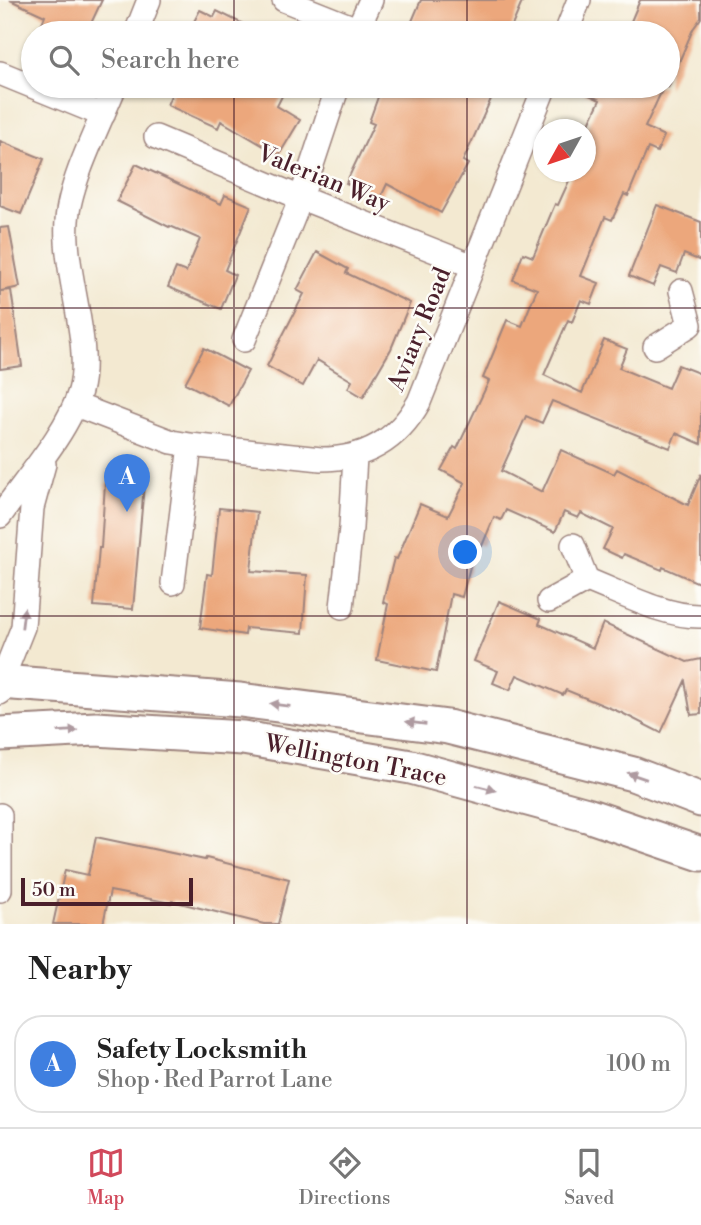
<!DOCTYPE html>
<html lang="en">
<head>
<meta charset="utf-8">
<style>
	body { margin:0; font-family:"Libre Bodoni",serif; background:#f2f2f2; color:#222 }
	.compass { position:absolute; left:533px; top:119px; width:63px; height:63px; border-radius:50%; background:#fff; box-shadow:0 2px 5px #0004; rotate:230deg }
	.scale { position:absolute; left:21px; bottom:18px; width:172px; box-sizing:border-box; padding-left:7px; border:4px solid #4a1f2b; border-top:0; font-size:19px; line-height:24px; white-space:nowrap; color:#4a1f2b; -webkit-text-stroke:5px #fdfcf7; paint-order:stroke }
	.you { position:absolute; left:466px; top:553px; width:24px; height:24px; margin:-18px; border:5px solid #fff; border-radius:50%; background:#1a73e8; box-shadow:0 0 0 10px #1a73e833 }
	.badge { display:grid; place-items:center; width:46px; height:46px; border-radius:50%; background:#d1495b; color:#fff; font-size:23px; font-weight:700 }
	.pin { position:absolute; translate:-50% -58px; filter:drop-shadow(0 2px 4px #0008) }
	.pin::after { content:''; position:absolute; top:37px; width:24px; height:21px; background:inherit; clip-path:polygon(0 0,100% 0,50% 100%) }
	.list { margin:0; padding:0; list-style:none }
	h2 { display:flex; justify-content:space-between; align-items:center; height:91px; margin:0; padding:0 28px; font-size:30px }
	h2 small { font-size:23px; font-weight:400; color:#767676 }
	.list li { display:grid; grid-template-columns:46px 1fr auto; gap:21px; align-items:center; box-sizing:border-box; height:98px; margin:0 14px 14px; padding:0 14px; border:2px solid #e0e0e0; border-radius:28px }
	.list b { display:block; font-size:26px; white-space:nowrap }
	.list p { margin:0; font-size:23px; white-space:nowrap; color:#767676 }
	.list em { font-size:23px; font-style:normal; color:#767676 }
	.icon { flex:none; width:38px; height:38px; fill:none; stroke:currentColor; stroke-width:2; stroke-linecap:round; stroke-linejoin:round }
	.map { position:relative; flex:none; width:701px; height:924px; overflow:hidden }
	.search { position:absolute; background:#fff; box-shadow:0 2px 5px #0004; left:21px; right:21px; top:21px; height:77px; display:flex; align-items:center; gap:18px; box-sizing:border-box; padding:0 24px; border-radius:38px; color:#767676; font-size:26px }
	.sheet { height:203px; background:#fff }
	nav { display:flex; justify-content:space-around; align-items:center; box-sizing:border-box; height:98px; border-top:2px solid #e0e0e0; background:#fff; font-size:19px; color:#767676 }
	nav a { display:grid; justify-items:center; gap:4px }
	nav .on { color:#d1495b }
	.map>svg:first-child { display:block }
	.building { fill:#eca77b }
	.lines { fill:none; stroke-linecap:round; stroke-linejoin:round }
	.street-casing { stroke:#9e847e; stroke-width:26 }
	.secondary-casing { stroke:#9e847e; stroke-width:37 }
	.street { stroke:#fff; stroke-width:23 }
	.secondary { stroke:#fff; stroke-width:33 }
	.oneway { fill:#ae9aa0 }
	.grid { fill:none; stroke:#4a1f2b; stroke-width:2; stroke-opacity:0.55 }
	.labels { text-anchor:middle; stroke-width:5; stroke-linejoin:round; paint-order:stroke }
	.street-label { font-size:24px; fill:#4a1f2b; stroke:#fdfcf7 }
</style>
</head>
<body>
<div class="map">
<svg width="701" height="924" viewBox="0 0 701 924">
	<rect width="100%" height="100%" fill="#fdfcf7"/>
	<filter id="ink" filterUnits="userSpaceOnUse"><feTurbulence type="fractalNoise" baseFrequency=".0143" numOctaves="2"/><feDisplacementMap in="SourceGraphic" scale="14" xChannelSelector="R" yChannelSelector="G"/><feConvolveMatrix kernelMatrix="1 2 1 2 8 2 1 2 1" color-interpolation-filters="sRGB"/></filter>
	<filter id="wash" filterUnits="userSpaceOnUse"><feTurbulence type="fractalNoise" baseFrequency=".00686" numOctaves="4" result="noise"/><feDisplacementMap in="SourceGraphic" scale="28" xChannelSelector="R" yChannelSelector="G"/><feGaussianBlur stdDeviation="1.57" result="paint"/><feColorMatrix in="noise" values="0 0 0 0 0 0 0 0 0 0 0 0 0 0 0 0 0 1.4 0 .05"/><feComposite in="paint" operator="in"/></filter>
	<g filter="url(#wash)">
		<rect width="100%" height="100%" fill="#f3e9d1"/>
		<g id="blocks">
			<path class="building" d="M10,0h92l-15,32 -11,-5 -3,6h-35l7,-17z
				M421,0h102l-14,33h-102z
				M640,0h61v18l-8,11 -25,59v-55h-42z
				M200,10l14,7 3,-6 44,22h-73z
				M175,86h112l-10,20 23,14 -21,35 -58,-34 -3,7 -51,-23z
				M382,86h110l-5,11 4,2 -28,62 5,3 -27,49 -54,-29 -7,15 -34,-16 28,-59 -5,-2z
				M570,86h94l-19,41 19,9 -7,16 -9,-4 -20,48 -4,-2 -12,26 -7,-3 -24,59 18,7 -8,21 -10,-4 -9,22 -4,-2 -24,55 38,18 22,-53 23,9 -8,19 49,20 10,-23 23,9v70l-25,-11 -6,15 -118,-47 -10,22 -16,-7 -25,55 41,21 19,-42 53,24 3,-5 71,36 13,-31v110l-38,-17 -1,3 -38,-16 -2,4 -19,-9 10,-20 -32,-16 -3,5 -14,-6 -9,20 -49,-22 -5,10 -7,-3 -12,29 -6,-2 -14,53 -11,-3 -15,78 -59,-12 11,-56 -5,-2 11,-44 3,1 23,-55 28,12 17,-33 -24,-13 13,-23 3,2 32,-68 -6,-3 24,-58 15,6 15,-37 -24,-9 10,-27 10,4 22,-53 3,1 15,-33h12v-40l15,-32z
				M0,141l44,18 -23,55 -21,-8z
				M136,164l85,40 4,-9 26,11 -26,64 10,5 -14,34 -53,-22 8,-19 10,4 14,-33 -30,-13 -1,1 -52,-26z
				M657,205l44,17v39l-17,-7 -7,19 -16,-6 -8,19 -24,-10z
				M9,227l11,60 -19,4 10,-1 11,76 -22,3v-141z
				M317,252l31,17 -2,4 64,30 -19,46 -28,48 -15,-9 4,-7 -35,-21 -14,26 -36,-20 37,-72 -7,-4z
				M204,348l44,23 -19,35 -44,-23z
				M105,483l39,2 -11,124 -39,-3 5,-58h2z
				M219,508l38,4 -6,59 56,4 -4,58 -57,-5 -1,7 -45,-7 7,-54 5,1z
				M499,601l42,18 -2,5 54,24 10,-25 84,39 14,-3v55l-10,1 -6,-34 -24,52 -39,-20 -56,-23 -3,5 -46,-20 -7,15 -17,-7 5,-12 -24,-10z
				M96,837l109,23 1,-2 83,21 -11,45h-14l-92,-23 -1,2 -61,-12 -7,33h-50l12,-54 23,5z"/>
		</g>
	</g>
	<g filter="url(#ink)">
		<use href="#blocks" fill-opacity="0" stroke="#9e847e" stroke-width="2"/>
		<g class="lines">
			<defs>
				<path id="street" d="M284,0l73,29
					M136,33l13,-33
					M356,33l15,-33
					M566,33l13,-33
					M0,73l103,42
					M156,137l145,61 172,68
					M244,340l57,-142 37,-112
					M655,347l35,-22 -9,-34
					M76,405l96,37 18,3 131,14c44,0 76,-18 98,-57l126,-316
					M0,516c25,-36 68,-84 80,-125 13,-48 -17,-119 -13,-170 2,-38 33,-98 48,-135
					M587,580c34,13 78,37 114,36
					M173,583l17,-138
					M549,601l38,-21 -14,-35
					M342,607l9,-79 4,-72
					M0,693l1,-11 22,-55 9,-119 12,-44
					M0,815v75"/>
				<path id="secondary" d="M0,682l240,18 208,27 185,47 68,26
					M0,734l96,-5 147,9 168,29 176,48 114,39"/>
			</defs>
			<use href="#street" class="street-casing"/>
			<use href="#secondary" class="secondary-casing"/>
			<use href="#street" class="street"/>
			<use href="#secondary" class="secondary"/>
		</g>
		<defs><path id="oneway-solid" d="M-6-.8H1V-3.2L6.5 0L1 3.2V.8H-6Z" transform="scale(1.75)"/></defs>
		<g class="oneway">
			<use href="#oneway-solid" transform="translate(23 618) rotate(-83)"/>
			<use href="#oneway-solid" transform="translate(280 705) rotate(-173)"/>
			<use href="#oneway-solid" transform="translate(416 723) rotate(-173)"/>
			<use href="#oneway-solid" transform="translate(68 731) rotate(-3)"/>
			<use href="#oneway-solid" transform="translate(637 776) rotate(-161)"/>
			<use href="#oneway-solid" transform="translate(486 788) rotate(15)"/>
		</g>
	</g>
	<path class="grid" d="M234,0v33M467,0v33M234,86v838M467,86v838M0,308h701M0,616h701"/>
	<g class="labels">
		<g class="street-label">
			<text transform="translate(324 178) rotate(22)" y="8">Valerian Way</text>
			<text transform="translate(419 329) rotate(-68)" y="8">Aviary Road</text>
			<text transform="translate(356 760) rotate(11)" y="8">Wellington Trace</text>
		</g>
	</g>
</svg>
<svg class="compass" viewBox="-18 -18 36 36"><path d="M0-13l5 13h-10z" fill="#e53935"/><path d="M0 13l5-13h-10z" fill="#767676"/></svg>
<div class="scale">50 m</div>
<div class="you"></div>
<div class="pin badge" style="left:127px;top:512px;background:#3f7fe0">A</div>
<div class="search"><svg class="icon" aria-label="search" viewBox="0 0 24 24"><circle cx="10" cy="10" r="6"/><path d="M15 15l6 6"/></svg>Search here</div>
</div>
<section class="sheet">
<h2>Nearby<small></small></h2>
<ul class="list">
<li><span class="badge" style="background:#3f7fe0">A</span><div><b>Safety Locksmith</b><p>Shop · Red Parrot Lane</p></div><em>100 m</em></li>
</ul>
</section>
<nav>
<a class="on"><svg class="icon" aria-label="map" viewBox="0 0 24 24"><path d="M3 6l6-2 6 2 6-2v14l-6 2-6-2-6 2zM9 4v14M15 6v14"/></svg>Map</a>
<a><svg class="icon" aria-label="directions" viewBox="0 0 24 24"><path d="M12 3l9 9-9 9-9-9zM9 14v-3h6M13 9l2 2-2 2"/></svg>Directions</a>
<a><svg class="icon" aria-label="saved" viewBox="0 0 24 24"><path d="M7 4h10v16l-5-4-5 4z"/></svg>Saved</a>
</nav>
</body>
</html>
